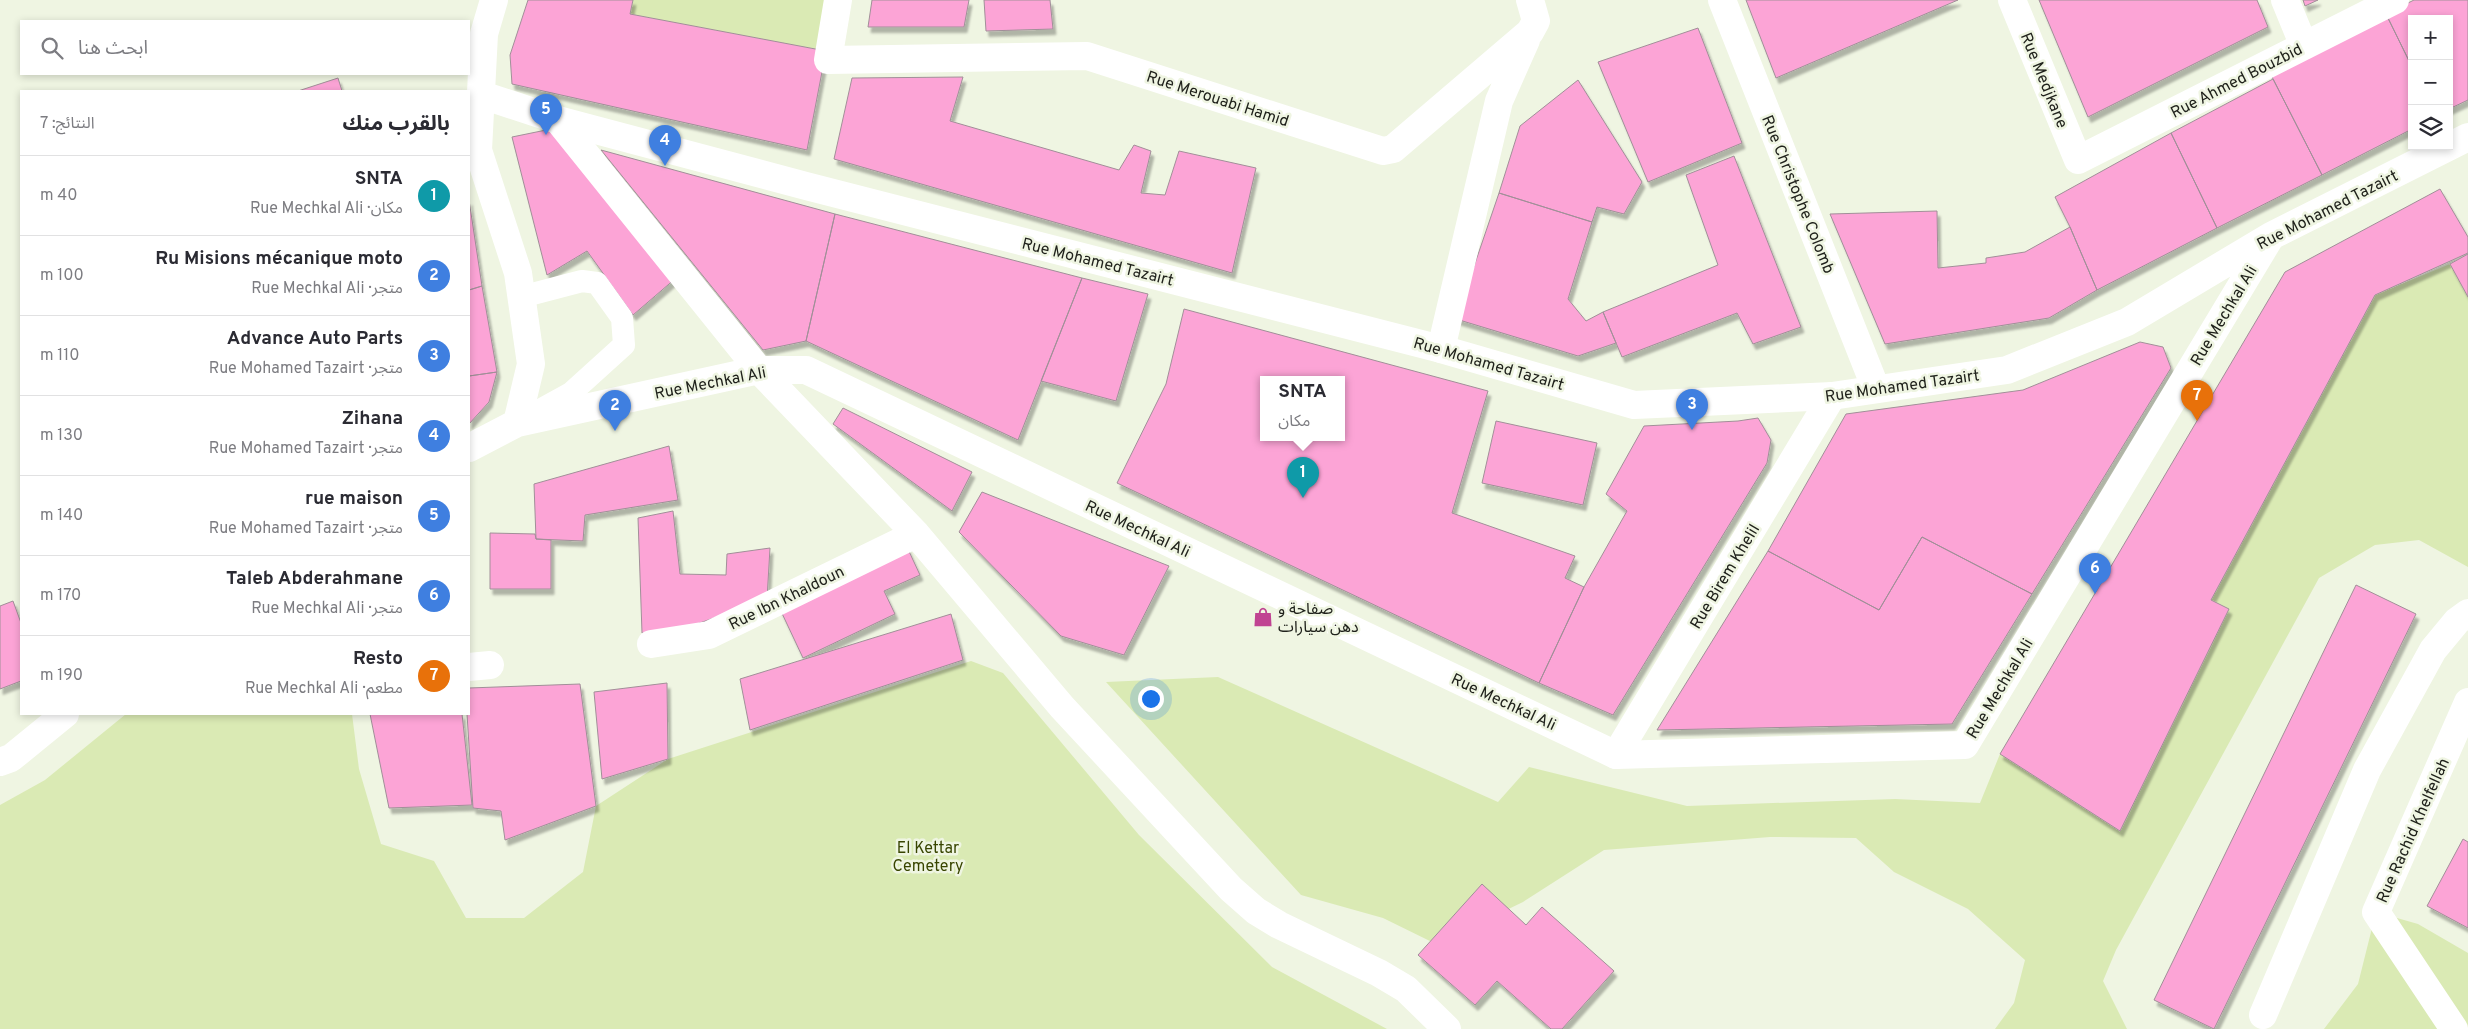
<!DOCTYPE html>
<html lang="ar">
<head>
<meta charset="utf-8">
<style>
	body { margin:0; font-family:Overpass,"Noto Sans Arabic",sans-serif; background:#f7f7f7; color:#2b2b33; direction:rtl }
	.controls { position:absolute; right:15px; top:15px; display:grid; overflow:hidden; border-radius:0px; box-shadow:0 2px 8px #0003 }
	.controls button { width:45px; height:45px; display:grid; place-items:center; padding:0; border:0; border-bottom:1px solid #e1e1e2; background:#fff; color:#2b2b33; font:25px sans-serif }
	.you { position:absolute; left:1150px; top:698px; width:18px; height:18px; margin:-12px; border:4px solid #fff; border-radius:50%; background:#1a73e8; box-shadow:0 0 0 8px #1a73e833 }
	.badge { display:grid; place-items:center; width:32px; height:32px; border-radius:50%; background:#0f766e; color:#fff; font-size:16px; font-weight:700 }
	.pin { position:absolute; translate:-50% -41px; filter:drop-shadow(0 1px 2px #0008) }
	.pin::after { content:''; position:absolute; top:26px; width:18px; height:15px; background:inherit; clip-path:polygon(0 0,100% 0,50% 100%) }
	.popup { position:absolute; left:1260px; top:376px; width:85px; height:65px; box-sizing:border-box; display:grid; place-content:center; border-radius:0px; background:#fff; filter:drop-shadow(0 1px 4px #0005); font-size:16px; white-space:nowrap; color:#7c7c81 }
	.popup b { font-size:19px; color:#2b2b33 }
	.popup::after { content:''; position:absolute; left:50%; top:100%; margin-left:-10px; border:10px solid transparent; border-top-color:#fff }
	.list { margin:0; padding:0; list-style:none }
	h2 { display:flex; justify-content:space-between; align-items:center; height:65px; margin:0; padding:0 20px; font-size:21px }
	h2 small { font-size:16px; font-weight:400; color:#7c7c81 }
	.list li { display:grid; grid-template-columns:32px 1fr auto; gap:15px; align-items:center; box-sizing:border-box; height:80px; padding:0 20px; border-top:1px solid #e1e1e2 }
	.list b { display:block; font-size:19px; white-space:nowrap }
	.list p { margin:0; font-size:16px; white-space:nowrap; color:#7c7c81 }
	.list em { font-size:16px; font-style:normal; color:#7c7c81 }
	.icon { flex:none; width:28px; height:28px; fill:none; stroke:currentColor; stroke-width:2; stroke-linecap:round; stroke-linejoin:round }
	.map { position:relative; flex:none; width:2468px; height:1029px; overflow:hidden; direction:ltr }
	.search { position:absolute; background:#fff; box-shadow:0 2px 8px #0003; left:20px; top:20px; width:450px; height:55px; display:flex; align-items:center; gap:12px; box-sizing:border-box; padding:0 18px; border-radius:0px; color:#7c7c81; font-size:19px }
	.panel { position:absolute; background:#fff; box-shadow:0 2px 8px #0003; left:20px; top:90px; width:450px; height:625px; border-radius:0px; direction:rtl }
	.map>svg:first-child { display:block }
	.green { fill:#daeab4 }
	.building { fill:#fca4d6; stroke:#a18f98; fill-rule:evenodd; filter:url(#shadow) }
	.lines { fill:none; stroke-linecap:round; stroke-linejoin:round }
	.lane { stroke:#fff; stroke-width:22 }
	.street { stroke:#fff; stroke-width:28 }
	.secondary { stroke:#fff; stroke-width:28 }
	.labels { text-anchor:middle; stroke-width:5; stroke-linejoin:round; paint-order:stroke }
	.street-label { font-size:16px; fill:#20221c; stroke:#eff5e2 }
	.poi-label { font-size:16px; fill:#20221c; stroke:#eff5e2; text-anchor:start }
	.park-label { font-size:16px; fill:#384500; stroke:#eff5e2 }
</style>
</head>
<body>
<div class="map">
<svg width="2468" height="1029" viewBox="0 0 2468 1029">
	<defs>
		<filter id="shadow"><feDropShadow dx="3" dy="5.5" stdDeviation="1" flood-color="#0004"/></filter>
	</defs>
	<rect width="100%" height="100%" fill="#eff5e2"/>
	<path class="green" d="M633,0h202l-9,51 -196,-37z
		M2450,264l18,33v270l-49,-27 -44,5 -56,33 -203,372 -13,31 24,48h-132l19,-26 11,-43 -57,-51 -74,-37 -38,-34 -86,-1 -166,13 -81,52 -87,42 -53,-26 -82,-23 -195,-213 112,-5 280,125 31,-35 158,39 208,-7 85,4 20,-49 120,77 109,-222 -18,-9 164,-305z
		M971,661l32,12 136,162 133,132 115,62h-1387v-224l45,-25 81,-66h226l7,55 22,75 53,17 32,57h58l59,-46 13,-66 72,-47z
		M2376,912l42,12 50,29v76h-144l34,-45z"/>
	<path class="building" d="M528,0h105l-3,14 196,37 -19,99 -295,-66 -2,-29z
		M872,0h97l-5,27h-96z
		M984,0h66l3,29 -67,2z
		M1746,0h212l-182,78z
		M2039,0h218l11,27 -180,90z
		M2303,0h15l-13,6z
		M2414,0h54v100l-19,9v-90h-37v48l-26,-53z
		M2386,14l26,53v62l-90,46 -53,-104z
		M1698,28l44,115 -94,39 -50,-120z
		M963,77l-13,44 169,49 15,-25 17,6 -10,42 24,2 14,-44 77,17 -24,105 -398,-114 18,-81z
		M338,78l4,13h-44z
		M2273,79l49,96 -105,53 -46,-95z
		M1578,80l64,102 -18,32 -27,-7 -5,15 -93,-29 21,-67z
		M551,129l125,149 -43,37 -46,-64 -40,24 -35,-138z
		M2171,133l46,95 -120,62 -27,-63 -15,-30z
		M601,150l234,64 -29,127 -43,9z
		M1734,156l67,171 -48,17 -16,-31 -115,44 -19,-45 115,-47 -32,-90z
		M2440,189l28,48v16l-93,42 -164,305 18,9 -109,222 -120,-77 285,-482z
		M1499,193l93,29 -24,77 18,22 17,-9 13,31 -38,13 -122,-37z
		M469,200l13,86 -13,4z
		M1937,211l1,57 48,-5v-5l39,-6 45,-25 27,63 -48,28 -164,26 -55,-130z
		M835,214l247,64 -64,162 -212,-99z
		M2468,254v43l-18,-33z
		M1082,278l66,16 -32,107 -75,-20z
		M482,286l15,86 -28,4v-86z
		M1184,309l304,82 -36,122 123,43 -10,22 19,9 -45,96 -422,-200 49,-99zM1264,379h78v58h-78z
		M2140,342l23,5 8,21 -139,226 -110,-57 -43,73 -111,-59 78,-137 177,-24z
		M497,372l-8,30 -20,22v-48z
		M843,408l129,64 -20,39 -119,-87z
		M1758,418l13,22 -4,23 -154,252 -74,-32 45,-96 43,-76 -21,-17 38,-68 94,-5z
		M1496,421l101,22 -14,62 -101,-22z
		M669,446l9,54 -93,15 -2,26 -47,-2 -2,-55z
		M982,492l187,74 -45,89 -63,-19 -102,-104z
		M673,511l7,63 46,1 1,-21 43,-6 -3,51 -84,30 -41,4 -4,-115z
		M490,533l45,1 1,5 15,1v49h-61z
		M1922,537l110,57 -80,130 -295,6 111,-179 111,59z
		M907,547l13,28 -36,16 11,23 -92,44 -24,-51z
		M2356,585l60,29 -202,415 -60,-29z
		M13,601l8,22v58l-21,8v-83z
		M951,614l12,46 -213,70 -10,-51z
		M667,683l1,76 -66,20 -8,-87z
		M580,684l16,122 -91,34 -4,-29 -28,-3 -6,-94h2v-26z
		M370,714h92l10,91 -83,3z
		M2463,839l5,3v86l-41,-22z
		M1482,884l44,41 16,-18 72,64 -52,58h-11l-54,-48 -22,24 -57,-50z"/>
	<g class="lines">
		<path class="lane" d="M521,297l61,-16 15,2 25,35 2,27 -53,48 -40,22"/>
		<path class="street" d="M838,0l-10,60 259,-4 296,95 10,-2 137,-117 6,-11 -6,-21
			M1722,0l154,389
			M2012,0l66,160 317,-160
			M2285,0l19,46
			M558,120l201,250 157,164 146,173 169,182 25,22 23,14 100,48 27,16 41,40
			M1441,349l58,-248 27,-61
			M651,644l58,-9 207,-101
			M469,667l21,-2
			M1616,755l216,-359
			M2263,1015l104,-245 66,-120 24,-29 11,-8
			M2454,1029l-78,-117 92,-210"/>
		<path class="secondary" d="M494,0l-10,34 -6,116 40,123 13,91 -14,59
			M482,95l76,25 248,66 635,163 193,56 198,-9 175,-26 120,-48 144,-86 197,-99
			M469,448l48,-25 242,-53h47l810,385 349,-10 306,-509
			M0,762l11,-4 54,-44"/>
	</g>
	<defs>
		<symbol id="shop-bare" viewBox="-9 -9 18 18"><path d="M-5-2.5h2.3a2.7 3.5 0 0 1 5.4 0H5L5.5 6h-11ZM-1.5-2.5h3a1.5 2.3 0 0 0-3 0Z" fill="#c04392" stroke="#eff5e2" stroke-width="2.5" paint-order="stroke"/></symbol>
	</defs>
	<g fill-rule="evenodd">
		<use href="#shop-bare" x="1249" y="603" width="28" height="28"/>
	</g>
	<g class="labels">
		<g class="street-label">
			<text transform="translate(2045 80) rotate(68)" y="6">Rue Medjkane</text>
			<text transform="translate(2236 80) rotate(-27)" y="6">Rue Ahmed Bouzbid</text>
			<text transform="translate(1218 98) rotate(18)" y="6">Rue Merouabi Hamid</text>
			<text transform="translate(1799 194) rotate(68)" y="6">Rue Christophe Colomb</text>
			<text transform="translate(2327 209) rotate(-27)" y="6">Rue Mohamed Tazairt</text>
			<text transform="translate(1098 261) rotate(14)" y="6">Rue Mohamed Tazairt</text>
			<text transform="translate(2223 315) rotate(-59)" y="6">Rue Mechkal Ali</text>
			<text transform="translate(1489 363) rotate(16)" y="6">Rue Mohamed Tazairt</text>
			<text transform="translate(710 382) rotate(-11)" y="6">Rue Mechkal Ali</text>
			<text transform="translate(1902 385) rotate(-8)" y="6">Rue Mohamed Tazairt</text>
			<text transform="translate(1138 528) rotate(25)" y="6">Rue Mechkal Ali</text>
			<text transform="translate(1724 576) rotate(-59)" y="6">Rue Birem Khelil</text>
			<text transform="translate(786 597) rotate(-26)" y="6">Rue Ibn Khaldoun</text>
			<text transform="translate(1999 688) rotate(-59)" y="6">Rue Mechkal Ali</text>
			<text transform="translate(1504 701) rotate(25)" y="6">Rue Mechkal Ali</text>
			<text transform="translate(2412 830) rotate(-66)" y="6">Rue Rachid Khelfellah</text>
		</g>
		<g class="poi-label">
			<text x="1278" y="614">صفاحة و<tspan x="1278" dy="18">دهن سيارات</tspan></text>
		</g>
		<g class="park-label">
			<text x="928" y="853">El Kettar<tspan x="928" dy="18">Cemetery</tspan></text>
		</g>
	</g>
</svg>
<div class="controls">
<button>+</button>
<button>−</button>
<button><svg class="icon" aria-label="layers" viewBox="0 0 24 24"><path d="M12 4l9 5-9 5-9-5zM3 14l9 5 9-5"/></svg></button>
</div>
<div class="you"></div>
<div class="pin badge" style="left:1303px;top:498px;background:#0f9aa8">1</div>
<div class="popup"><b>SNTA</b>مكان</div>
<div class="pin badge" style="left:615px;top:431px;background:#3f7fe0">2</div>
<div class="pin badge" style="left:1692px;top:430px;background:#3f7fe0">3</div>
<div class="pin badge" style="left:665px;top:166px;background:#3f7fe0">4</div>
<div class="pin badge" style="left:546px;top:135px;background:#3f7fe0">5</div>
<div class="pin badge" style="left:2095px;top:594px;background:#3f7fe0">6</div>
<div class="pin badge" style="left:2197px;top:421px;background:#e8710a">7</div>
<div class="search"><svg class="icon" aria-label="search" viewBox="0 0 24 24"><circle cx="10" cy="10" r="6"/><path d="M15 15l6 6"/></svg>ابحث هنا</div>
<section class="panel">
<h2>بالقرب منك<small>النتائج: 7</small></h2>
<ul class="list">
<li><span class="badge" style="background:#0f9aa8">1</span><div><b>SNTA</b><p>مكان · Rue Mechkal Ali</p></div><em>40 m</em></li>
<li><span class="badge" style="background:#3f7fe0">2</span><div><b>Ru Misions mécanique moto</b><p>متجر · Rue Mechkal Ali</p></div><em>100 m</em></li>
<li><span class="badge" style="background:#3f7fe0">3</span><div><b>Advance Auto Parts</b><p>متجر · Rue Mohamed Tazairt</p></div><em>110 m</em></li>
<li><span class="badge" style="background:#3f7fe0">4</span><div><b>Zihana</b><p>متجر · Rue Mohamed Tazairt</p></div><em>130 m</em></li>
<li><span class="badge" style="background:#3f7fe0">5</span><div><b>rue maison</b><p>متجر · Rue Mohamed Tazairt</p></div><em>140 m</em></li>
<li><span class="badge" style="background:#3f7fe0">6</span><div><b>Taleb Abderahmane</b><p>متجر · Rue Mechkal Ali</p></div><em>170 m</em></li>
<li><span class="badge" style="background:#e8710a">7</span><div><b>Resto</b><p>مطعم · Rue Mechkal Ali</p></div><em>190 m</em></li>
</ul>
</section>
</div>
</body>
</html>
